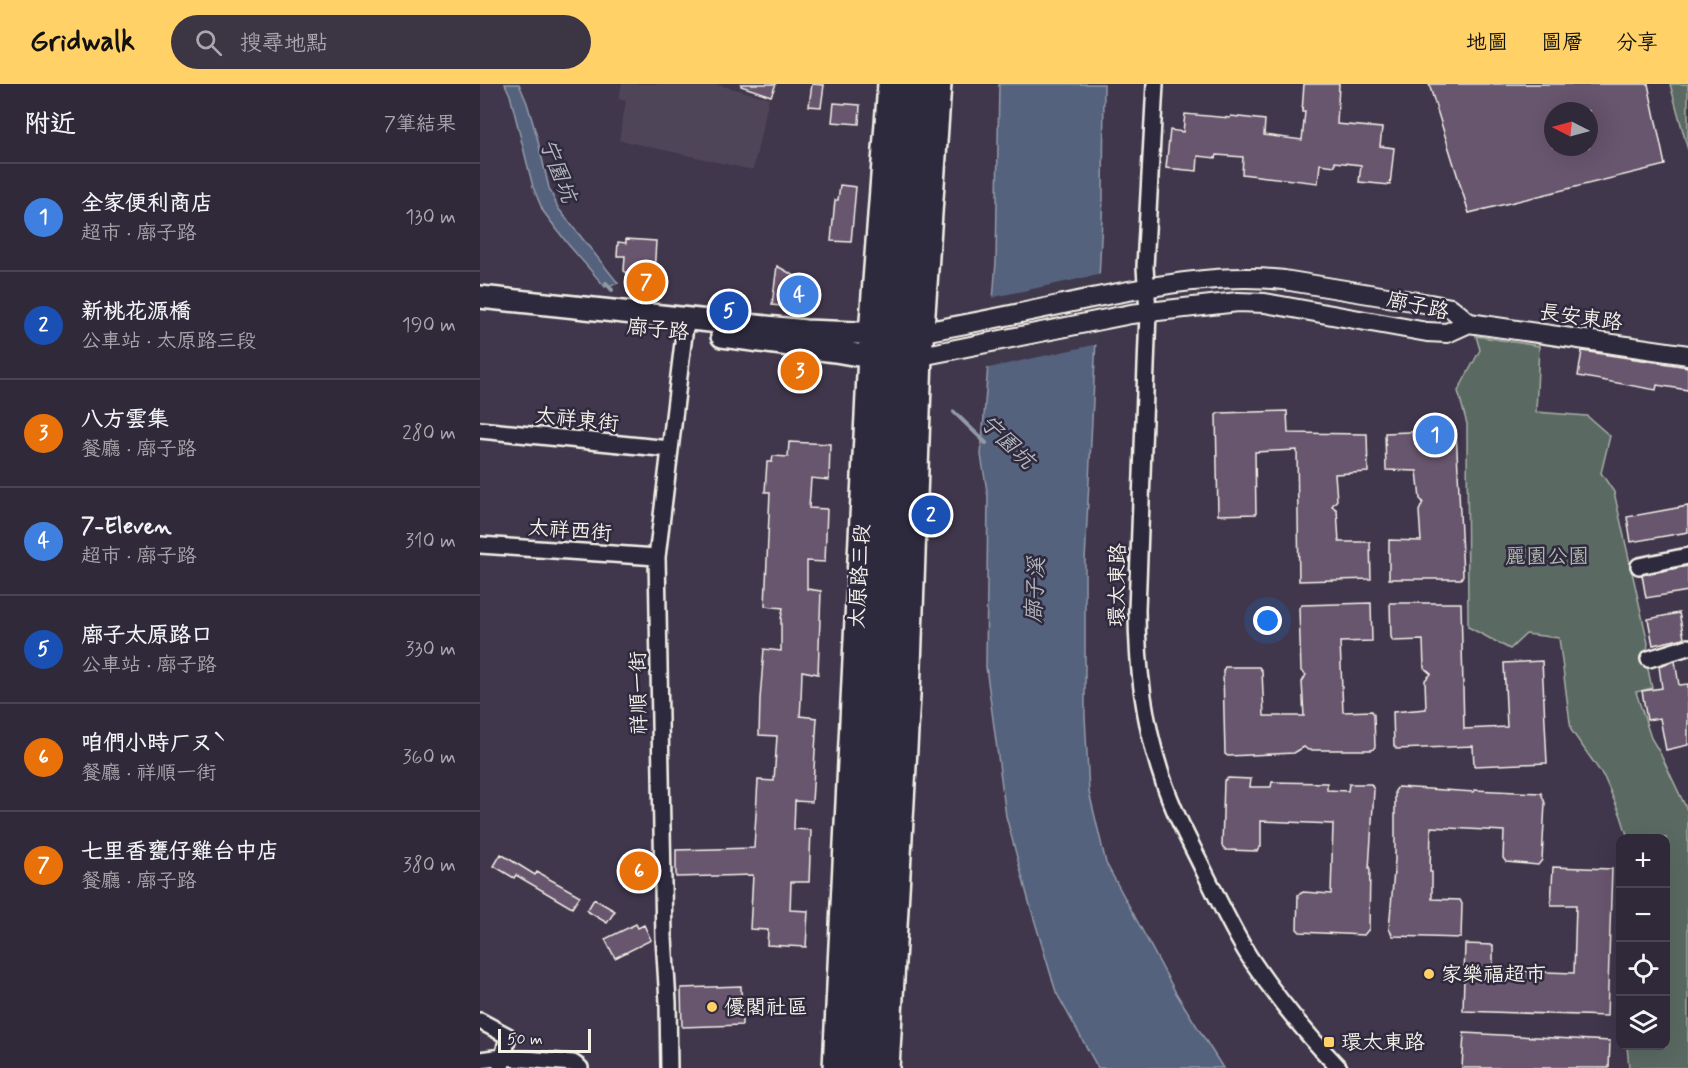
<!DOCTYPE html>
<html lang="zh-TW">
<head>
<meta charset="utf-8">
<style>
	body { margin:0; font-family:Mynerve,"LXGW WenKai TC",sans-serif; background:#3c3544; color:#f1f3f6 }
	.controls { position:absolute; right:18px; bottom:18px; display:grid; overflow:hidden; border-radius:12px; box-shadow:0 6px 24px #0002 }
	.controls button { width:54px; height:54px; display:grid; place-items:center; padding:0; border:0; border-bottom:2px solid #4b4553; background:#302939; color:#f1f3f6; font:30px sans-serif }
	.compass { position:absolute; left:1064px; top:18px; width:54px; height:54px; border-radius:50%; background:#302939; box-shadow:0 6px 24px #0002; rotate:276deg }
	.scale { position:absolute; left:18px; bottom:15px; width:93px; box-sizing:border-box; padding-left:6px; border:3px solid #f4f1e8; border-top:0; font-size:16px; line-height:21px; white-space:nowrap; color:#f4f1e8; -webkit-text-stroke:4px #2f2a3d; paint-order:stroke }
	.you { position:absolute; left:788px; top:537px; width:21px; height:21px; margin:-15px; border:4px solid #fff; border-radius:50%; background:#1a73e8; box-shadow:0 0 0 9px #1a73e833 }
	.badge { display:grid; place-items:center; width:39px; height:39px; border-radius:50%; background:#ffd166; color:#fff; font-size:20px; font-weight:700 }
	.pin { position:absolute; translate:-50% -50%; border:3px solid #fff; box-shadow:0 2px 6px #0006 }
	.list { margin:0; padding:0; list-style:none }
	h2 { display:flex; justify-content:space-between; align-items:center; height:78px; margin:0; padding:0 24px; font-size:26px }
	h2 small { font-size:20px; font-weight:400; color:#a8a6ae }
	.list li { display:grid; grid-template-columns:39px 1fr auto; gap:18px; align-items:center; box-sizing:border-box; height:108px; padding:0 24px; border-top:2px solid #4b4553 }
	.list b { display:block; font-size:22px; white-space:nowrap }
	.list p { margin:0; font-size:20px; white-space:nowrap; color:#a8a6ae }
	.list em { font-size:20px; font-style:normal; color:#a8a6ae }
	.icon { flex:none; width:33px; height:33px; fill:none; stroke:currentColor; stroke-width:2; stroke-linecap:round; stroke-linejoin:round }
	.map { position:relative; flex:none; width:1208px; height:984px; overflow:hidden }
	header { display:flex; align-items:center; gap:36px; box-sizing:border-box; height:84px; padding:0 30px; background:#ffd166; color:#111 }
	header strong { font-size:28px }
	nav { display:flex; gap:33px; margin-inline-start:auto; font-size:21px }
	.search { width:420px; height:54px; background:#3c3544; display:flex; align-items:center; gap:15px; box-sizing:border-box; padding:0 21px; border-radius:33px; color:#a8a6ae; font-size:22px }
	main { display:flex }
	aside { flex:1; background:#302939 }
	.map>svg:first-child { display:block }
	.built { fill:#4f4459 }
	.green { fill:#5a6b63; stroke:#a7aea6; stroke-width:1.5 }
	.water { fill:#54627e; stroke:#949ba8; stroke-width:1.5 }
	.pier { fill:#40374c }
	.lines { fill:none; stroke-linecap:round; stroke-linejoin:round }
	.stream { stroke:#949ba8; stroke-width:4 }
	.building { fill:#67556e; stroke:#f4f1e8; stroke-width:1.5; fill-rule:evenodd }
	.minor-casing { stroke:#f4f1e8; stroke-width:20 }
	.tertiary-casing { stroke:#f4f1e8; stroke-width:22 }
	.secondary-casing { stroke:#f4f1e8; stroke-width:26 }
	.minor { stroke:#2f2a3d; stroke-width:15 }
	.tertiary { stroke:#2f2a3d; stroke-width:18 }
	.secondary { stroke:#2f2a3d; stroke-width:21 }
	.poi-dot { fill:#ffd166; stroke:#2f2a3d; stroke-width:2 }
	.labels { text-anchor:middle; stroke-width:5; stroke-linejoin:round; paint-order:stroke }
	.street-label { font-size:21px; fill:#f4f1e8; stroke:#2f2a3d }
	.park-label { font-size:21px; fill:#afb5ac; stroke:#2f2a3d }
	.poi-label { font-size:21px; fill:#f4f1e8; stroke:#2f2a3d; text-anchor:start }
	.water-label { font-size:22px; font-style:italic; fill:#b4b8be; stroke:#2f2a3d }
</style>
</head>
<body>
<header>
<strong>Gridwalk</strong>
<div class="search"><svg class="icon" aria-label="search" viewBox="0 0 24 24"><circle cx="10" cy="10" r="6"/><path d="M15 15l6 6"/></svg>搜尋地點</div>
<nav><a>地圖</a><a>圖層</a><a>分享</a></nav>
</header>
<main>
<aside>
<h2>附近<small>7筆結果</small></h2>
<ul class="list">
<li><span class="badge" style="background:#3f7fe0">1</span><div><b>全家便利商店</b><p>超市 · 廍子路</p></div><em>130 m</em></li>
<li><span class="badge" style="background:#1a4fb4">2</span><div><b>新桃花源橋</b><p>公車站 · 太原路三段</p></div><em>190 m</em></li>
<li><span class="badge" style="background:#e8710a">3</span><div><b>八方雲集</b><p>餐廳 · 廍子路</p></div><em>280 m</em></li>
<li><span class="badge" style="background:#3f7fe0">4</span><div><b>7-Eleven</b><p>超市 · 廍子路</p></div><em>310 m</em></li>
<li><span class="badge" style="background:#1a4fb4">5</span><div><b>廍子太原路口</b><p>公車站 · 廍子路</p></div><em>330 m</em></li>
<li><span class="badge" style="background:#e8710a">6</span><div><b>咱們小時ㄏㄡˋ</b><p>餐廳 · 祥順一街</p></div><em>360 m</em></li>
<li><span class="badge" style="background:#e8710a">7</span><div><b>七里香甕仔雞台中店</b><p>餐廳 · 廍子路</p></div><em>380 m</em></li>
</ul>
</aside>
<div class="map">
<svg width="1208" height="984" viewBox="0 0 1208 984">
	<rect width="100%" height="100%" fill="#40374c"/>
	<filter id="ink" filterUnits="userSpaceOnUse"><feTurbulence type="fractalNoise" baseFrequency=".0167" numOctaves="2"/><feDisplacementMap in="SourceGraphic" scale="12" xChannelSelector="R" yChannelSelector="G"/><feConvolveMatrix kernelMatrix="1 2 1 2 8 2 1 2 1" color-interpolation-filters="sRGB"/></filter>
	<g filter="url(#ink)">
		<path class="built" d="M142,0h93l54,14 -16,72 -134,-30 7,-39 -8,-2z"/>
		<path class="green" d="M1190,0h18v66z
			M996,252l63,10 -3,66 51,4 23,20 -9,37 13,19 34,151 -2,17 6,28 -16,4 15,46 9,15 28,59v256h-59l-2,-22h39v-208h-38l-7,-22 -17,-39 -33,-47 -12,-92 -33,-4 -16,15 -42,-22 -1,-203 -9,-33 22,-41z"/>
		<path class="water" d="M25,0h14l8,19 10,34 12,51 9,20 60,75 -13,4 -38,-44 -24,-32 -10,-24 -23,-92z
			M519,0h105l-1,114 -18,363v155l4,76 17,71 70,130 47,75h-125l-42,-76 -27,-90 -23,-86 -20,-149 2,-170 -7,-42 15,-193z"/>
		<path class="pier" d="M622,190l-4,70 -114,25 6,-71z"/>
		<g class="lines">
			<path class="stream" d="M126,199l6,7
				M474,328l32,31"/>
		</g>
		<path class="building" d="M261,0h35l-5,12 -30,-10z
			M332,0l12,1 -3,22 -12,-1z
			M824,0h35l-2,40 45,4 -2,18 14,2 -4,37 -31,-3 2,-17 -26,-3v4l-15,-2 -2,19 -76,-9 1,-17 -26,-2 -1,3 -18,-2 -1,15 -31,-3 4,-38 13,2 2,-18 45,4 1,-2 34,4 -1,15 38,5 3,-28h-3z
			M949,0h219l17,81 -196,48zM1073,27h36v36h-36z
			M354,19l26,2 -1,19 -27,-2z
			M360,101l16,2 -5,55 -20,-1 4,-41h3z
			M146,155l30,2 -3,50 -13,-1v-11l-6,-1 -10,-7 1,-15h-8l1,-14 8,1z
			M297,182l34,19 -12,23 -27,-3z
			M1102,267l106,16v23l-31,-5 -1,5 -78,-14z
			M807,327l1,22 79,1 1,38 -33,2 2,26 -5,6 5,4 2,32h31l1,37 -72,2 -2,-131 -42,2 1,62 -38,1 -2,-100 3,-2z
			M976,346l7,145 -2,4h-72v-39l32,1 -2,-30 4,-9 -3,-3 -3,-28 -31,-1 -1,-37z
			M309,358l41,2 -1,36 -18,-2 -2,30 18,1 -2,53 -18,-1v28l14,2 -3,83 -16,-3 -1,29 -1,16 17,2 -5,84 -17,-1 -1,28 17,1 -2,52h-18l-1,28 18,1 -2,36 -39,-2 1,-15 -18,-1 3,-54 -77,2v-27l78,-2 4,-68 16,1 3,-45 -18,-1 1,-36 4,-50 17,2v-32l2,-11 -18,-2 5,-114h-5l2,-30h5l1,-6 15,1z
			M1208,422v26l-57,10 -4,-25z
			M1208,482v25l-42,7 -4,-23z
			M891,519l1,38 -32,1 3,70 29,-1 2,4 1,32 -3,3h-64l-4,-3 -10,6 -66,3 -3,-2 -2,-83 2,-4h34l3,4 2,45h40l-2,-34 4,-7 -5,-4 -2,-63 3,-3z
			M910,519h71l3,126 43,-2 -3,-64 38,-2 5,102 -73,3 -1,-20 -76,3 -3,-3 -1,-34 33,-3 -1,-29 6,-6 -7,-6 -1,-28 -30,1 -2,-4z
			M1199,529l5,25 -31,7 -5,-26z
			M1195,577l4,24 9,-1v61l-22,5 -6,-32 -13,2 -5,-29 20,-3 -3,-22z
			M748,694l23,1 -1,8h21l1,-5 55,1v7l21,1 1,-7h22l3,6 -5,79h1l-1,60 -5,6 -64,-3 -3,-3 1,-34 5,-3 28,2 2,-70 -72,-3v25l-4,5 -31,-1 -4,-4 2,-65z
			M918,703l76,5v-2l67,3 4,10 -3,57 -4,5 -32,-3 -3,-4 1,-27 -73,-4 -1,45h2v27l28,1 2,4 -1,34 -68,-2 -4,-7 6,-69v-69z
			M21,770l34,21 2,-3 43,24 -8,12 -56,-33 -2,3 -20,-12z
			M1073,783l59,2 -5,147 -144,-5 2,-67 28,1v25l81,3 2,-68h-25z
			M114,815l21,12 -8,12 -20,-12z
			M156,840l2,4 6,-3 7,15 -36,18 -10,-19z
			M261,902l1,39 -60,2 -1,-39z
			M984,949l146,8 -1,27h-147z"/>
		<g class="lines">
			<defs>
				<path id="minor" d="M675,0l-10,183 3,45 -11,298c0,68 11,139 38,201 9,21 20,41 30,62 14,28 28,58 45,85 26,39 56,76 89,110
					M0,346l190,19
					M0,461l177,12
					M1159,482l49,-10
					M1169,575l39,-12
					M0,937l28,15 -7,31
					M0,976l22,-3 71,6 7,5
					M189,984l-1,-66 -4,-64 -7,-381 29,-239"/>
				<path id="tertiary" d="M989,239l219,32
					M442,248c59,-10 117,-23 175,-35 61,-12 124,-24 187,-17l146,24 21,4 18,15
					M441,272l210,-42 107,-12 27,1 162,29 20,1 22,-10"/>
				<path id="secondary" d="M0,213l325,34 78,3
					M242,252l113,15 46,8
					M374,983l32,-732 19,-251
					M354,984l36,-734 19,-250
					M388,984l20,-338 17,-396 17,-250
					M408,984l21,-373 12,-339 19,-272"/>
			</defs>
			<use href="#minor" class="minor-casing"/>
			<use href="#tertiary" class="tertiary-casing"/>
			<use href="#secondary" class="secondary-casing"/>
			<use href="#minor" class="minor"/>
			<use href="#tertiary" class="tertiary"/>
			<use href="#secondary" class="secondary"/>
		</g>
	</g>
	<g class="poi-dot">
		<circle cx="949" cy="890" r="6"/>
		<circle cx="232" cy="923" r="6"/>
		<rect x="843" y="952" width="12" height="12" rx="3"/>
	</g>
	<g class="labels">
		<g class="street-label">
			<text transform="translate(938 221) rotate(13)" y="7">廍子路</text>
			<text transform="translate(1101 233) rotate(8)" y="7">長安東路</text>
			<text transform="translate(178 245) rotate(6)" y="7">廍子路</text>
			<text transform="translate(97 335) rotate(6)" y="7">太祥東街</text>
			<text transform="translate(90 446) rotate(4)" y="7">太祥西街</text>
			<text transform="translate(379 492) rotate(-87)" y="7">太原路三段</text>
			<text transform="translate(637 501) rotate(-89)" y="7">環太東路</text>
			<text transform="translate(158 609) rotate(-91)" y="7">祥順一街</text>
		</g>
		<g class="park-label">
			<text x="1067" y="479">麗園公園</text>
		</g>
		<g class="poi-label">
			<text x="961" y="897">家樂福超市</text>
			<text x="244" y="930">優閣社區</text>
			<text x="861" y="965">環太東路</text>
		</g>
		<g class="water-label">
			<text transform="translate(79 86) rotate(69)" y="8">宁園坑</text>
			<text transform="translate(528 357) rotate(44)" y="8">宁園坑</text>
			<text transform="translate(554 506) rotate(-87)" y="8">廍子溪</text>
		</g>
	</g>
</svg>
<div class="controls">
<button>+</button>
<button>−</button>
<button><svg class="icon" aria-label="locate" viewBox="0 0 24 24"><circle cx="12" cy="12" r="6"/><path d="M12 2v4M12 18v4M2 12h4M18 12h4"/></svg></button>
<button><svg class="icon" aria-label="layers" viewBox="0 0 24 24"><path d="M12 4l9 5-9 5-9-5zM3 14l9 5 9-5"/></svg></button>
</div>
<svg class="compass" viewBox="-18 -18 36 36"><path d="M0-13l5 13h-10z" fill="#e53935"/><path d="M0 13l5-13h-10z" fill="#a8a6ae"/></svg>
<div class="scale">50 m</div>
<div class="you"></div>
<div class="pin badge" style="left:955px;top:351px;background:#3f7fe0">1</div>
<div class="pin badge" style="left:451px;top:431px;background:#1a4fb4">2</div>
<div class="pin badge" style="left:320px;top:287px;background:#e8710a">3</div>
<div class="pin badge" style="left:319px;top:211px;background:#3f7fe0">4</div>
<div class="pin badge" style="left:249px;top:227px;background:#1a4fb4">5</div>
<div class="pin badge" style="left:159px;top:787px;background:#e8710a">6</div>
<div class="pin badge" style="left:166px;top:198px;background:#e8710a">7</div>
</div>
</main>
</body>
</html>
